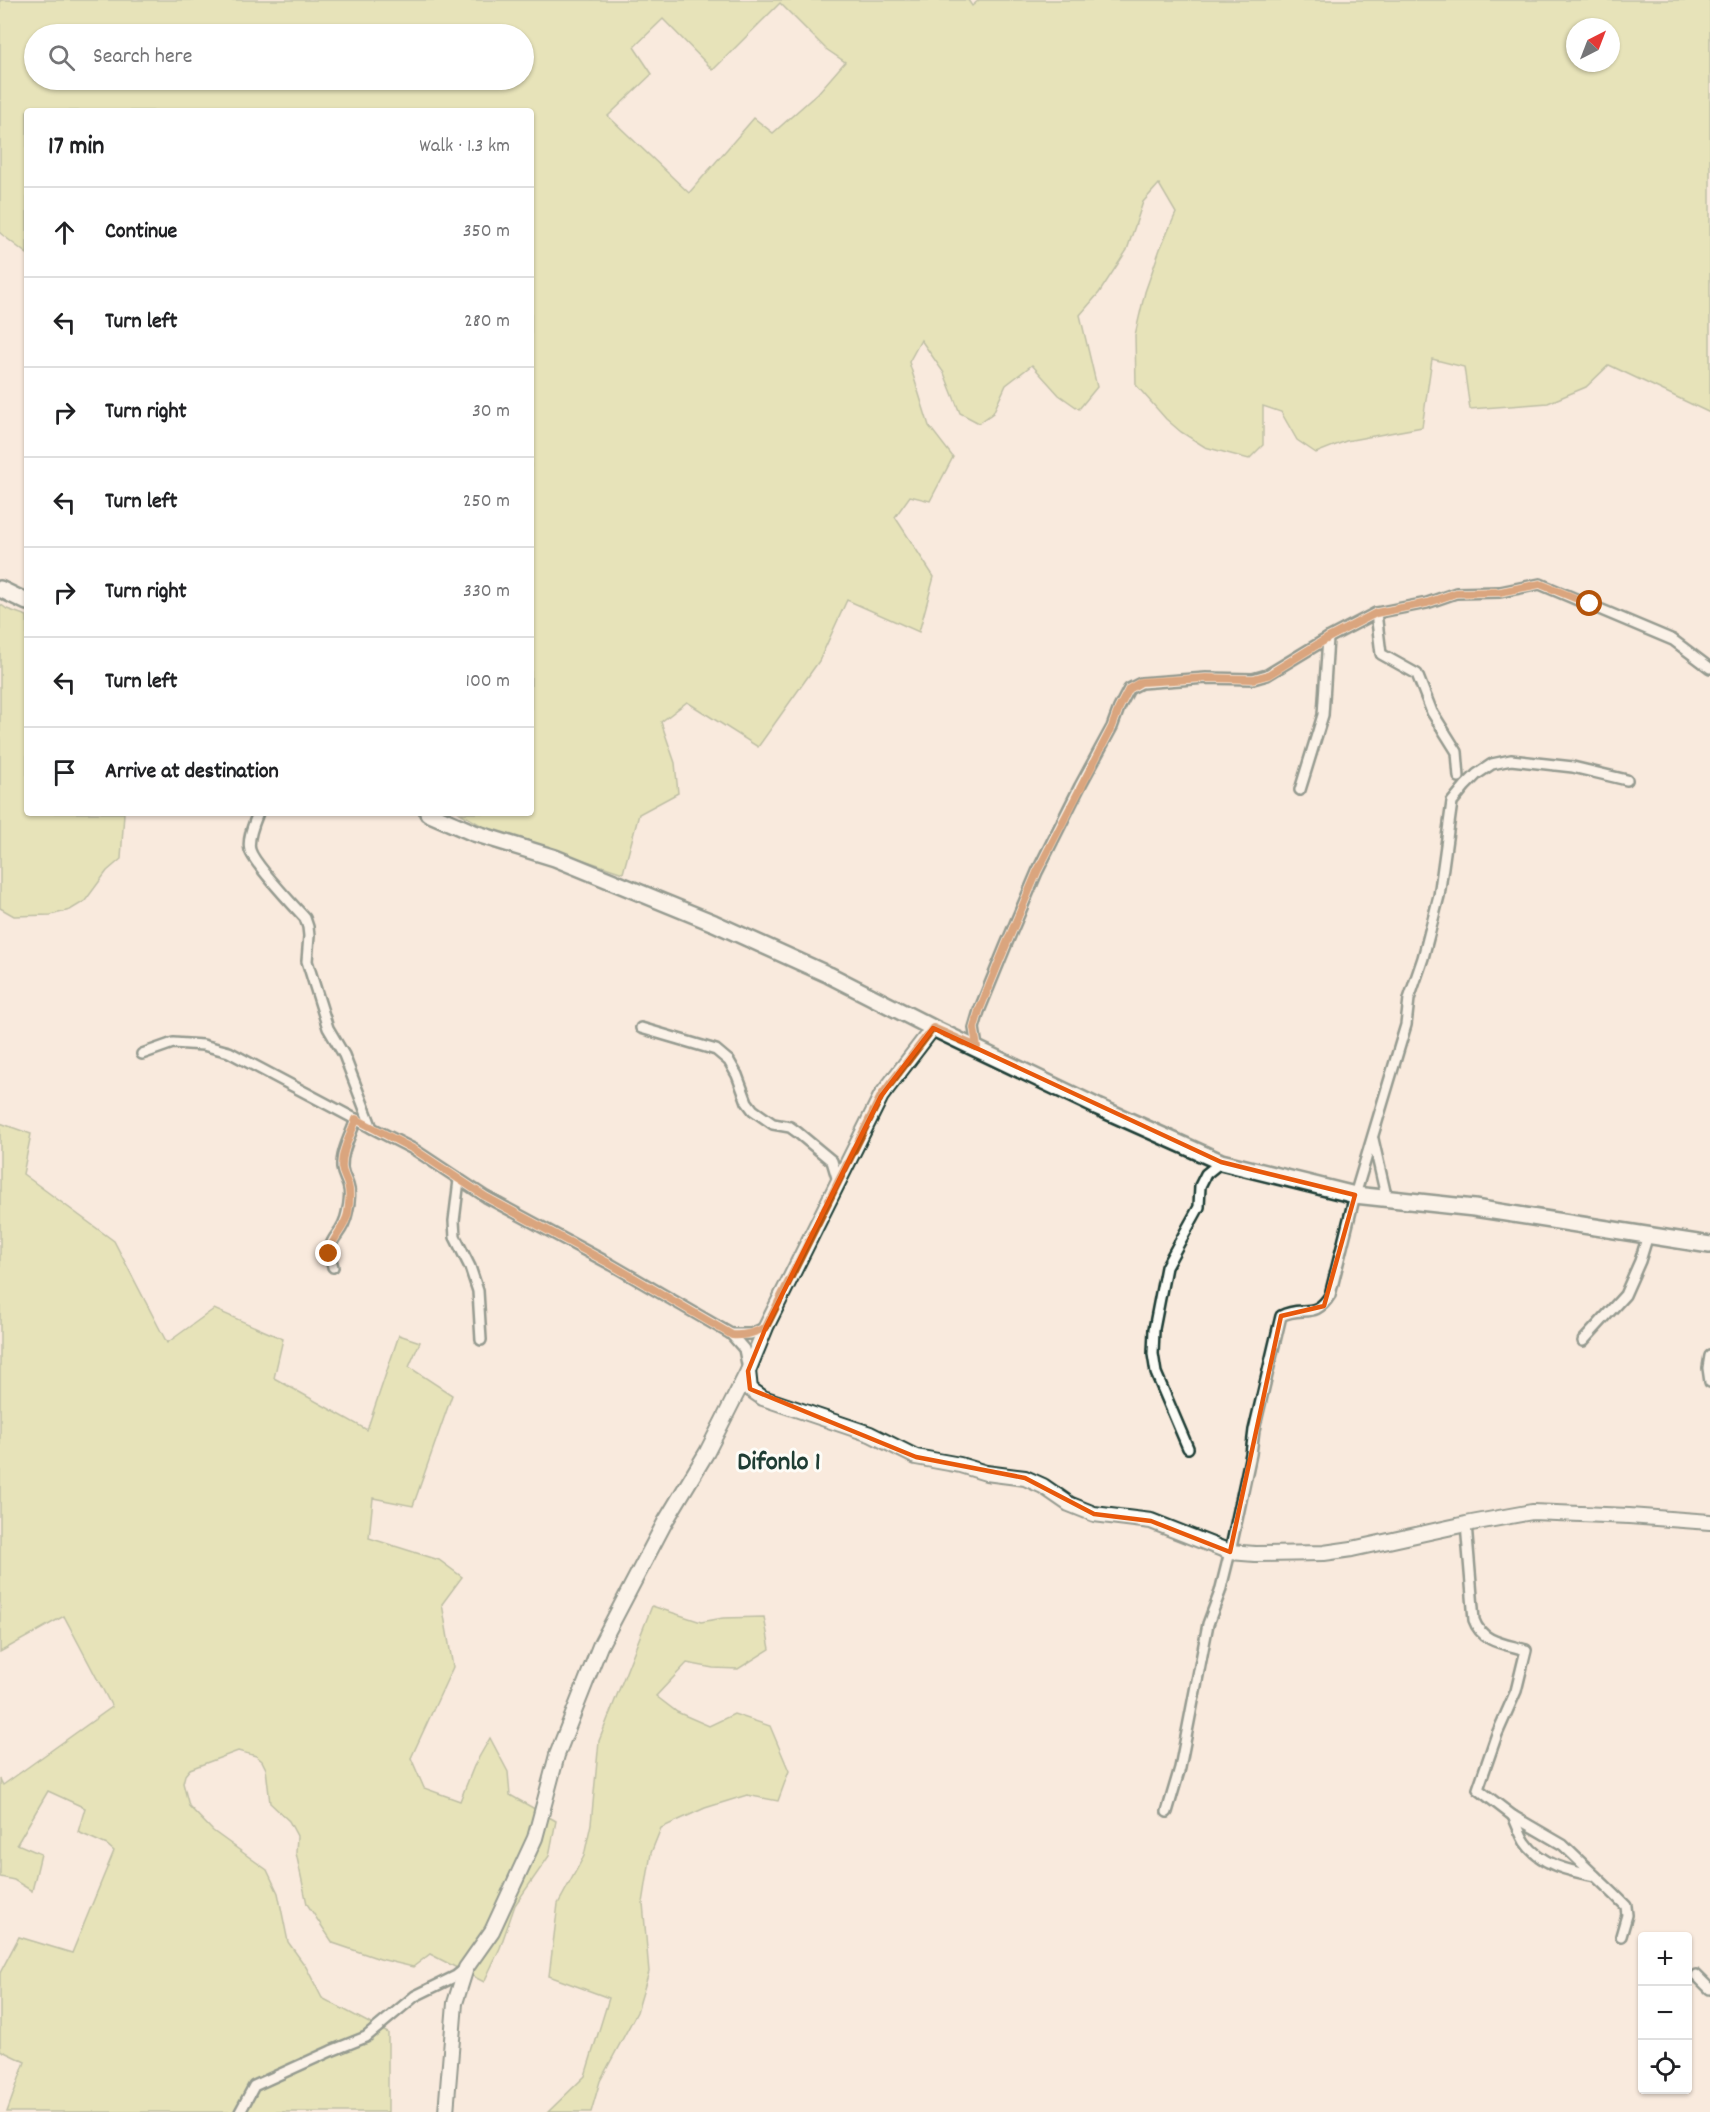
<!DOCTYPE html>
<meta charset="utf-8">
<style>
body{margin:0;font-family:Dekko,sans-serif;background:#f6f6f6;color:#202124}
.controls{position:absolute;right:18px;bottom:18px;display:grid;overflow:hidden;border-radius:6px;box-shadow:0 2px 4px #0004}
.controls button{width:54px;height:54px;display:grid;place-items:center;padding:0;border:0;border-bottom:2px solid #e0e0e0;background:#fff;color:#202124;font:30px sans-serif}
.compass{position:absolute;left:1566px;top:18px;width:54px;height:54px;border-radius:50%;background:#fff;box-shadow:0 2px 4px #0004;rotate:42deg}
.stop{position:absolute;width:18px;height:18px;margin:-14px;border:4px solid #b45309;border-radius:50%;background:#fff}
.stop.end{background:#b45309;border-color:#fff;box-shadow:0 2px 6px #0008}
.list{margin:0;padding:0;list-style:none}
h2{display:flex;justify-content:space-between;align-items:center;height:78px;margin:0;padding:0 24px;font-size:26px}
h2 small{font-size:20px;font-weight:400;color:#757577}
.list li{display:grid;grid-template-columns:39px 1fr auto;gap:18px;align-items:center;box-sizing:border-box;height:90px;padding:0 24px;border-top:2px solid #e0e0e0}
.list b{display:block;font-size:22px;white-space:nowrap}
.list em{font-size:20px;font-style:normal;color:#757577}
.icon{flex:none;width:33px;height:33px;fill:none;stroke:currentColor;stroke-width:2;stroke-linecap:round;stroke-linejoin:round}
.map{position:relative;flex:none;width:1710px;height:2112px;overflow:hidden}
.search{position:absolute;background:#fff;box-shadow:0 2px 4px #0004;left:24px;top:24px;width:510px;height:66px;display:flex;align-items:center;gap:15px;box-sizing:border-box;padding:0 21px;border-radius:33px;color:#757577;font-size:22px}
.panel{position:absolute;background:#fff;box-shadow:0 2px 4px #0004;left:24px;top:108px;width:510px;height:708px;border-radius:6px}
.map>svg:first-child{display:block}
</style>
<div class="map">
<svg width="1710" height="2112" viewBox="0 0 1710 2112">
<rect width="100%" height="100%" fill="#f9eadd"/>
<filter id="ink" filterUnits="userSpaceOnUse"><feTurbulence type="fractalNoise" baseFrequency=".0167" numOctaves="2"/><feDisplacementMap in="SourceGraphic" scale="12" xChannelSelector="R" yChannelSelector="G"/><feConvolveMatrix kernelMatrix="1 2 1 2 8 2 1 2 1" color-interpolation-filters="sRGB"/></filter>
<g filter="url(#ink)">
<g fill="#d0dc8f" stroke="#788c62" stroke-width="1.5" fill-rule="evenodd">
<path d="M 0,0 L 968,0 L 972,6 L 979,0 L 1710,0 L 1710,413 L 1609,365 L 1586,387 L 1548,403 L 1470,409 L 1464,367 L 1432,359 L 1422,427 L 1346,441 L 1316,453 L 1297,440 L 1281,412 L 1263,406 L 1263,445 L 1249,459 L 1205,447 L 1181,432 L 1166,419 L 1136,385 L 1135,335 L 1145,292 L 1160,249 L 1176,213 L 1159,184 L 1143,202 L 1127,250 L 1099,293 L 1080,315 L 1097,387 L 1079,409 L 1059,395 L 1032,365 L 1006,385 L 993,413 L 979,423 L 960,413 L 944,373 L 921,340 L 909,362 L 929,426 L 953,457 L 930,501 L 910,496 L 895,517 L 934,577 L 919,632 L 847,600 L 819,661 L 758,747 L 687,702 L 661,722 L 675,763 L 678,793 L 639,814 L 623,873 L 484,827 L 460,813 L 531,813 L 531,111 L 27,111 L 27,254 L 0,233 ZM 780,3 L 826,49 L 845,62 L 818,93 L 773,133 L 754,118 L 689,193 L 608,116 L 652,74 L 634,47 L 663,19 L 713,70 ZM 1575,27 L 1611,27 L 1611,63 L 1575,63 ZM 524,34 L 524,80 L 34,80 L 34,34 Z"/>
<polygon points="0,604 7,609 27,616 27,813 124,813 121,859 107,871 85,901 70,910 51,915 14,916 0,908"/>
<polygon points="0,1123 31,1134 23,1174 114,1241 167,1343 214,1309 283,1339 274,1378 367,1430 399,1335 420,1342 409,1367 452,1395 413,1506 373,1498 369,1538 439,1560 462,1577 442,1604 453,1667 411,1758 424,1788 460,1801 474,1766 490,1738 508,1772 510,1795 556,1821 549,1856 515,1905 500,1948 484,1982 430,1954 413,1967 380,1959 333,1943 307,1904 296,1853 297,1836 289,1821 270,1803 266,1769 262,1761 256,1756 238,1751 190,1769 185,1775 183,1783 189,1806 213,1831 267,1870 278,1893 288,1942 306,1967 322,1998 388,2033 388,2112 7,2112 25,2062 0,2050 0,1973 19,1937 72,1953 114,1851 107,1845 78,1832 85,1808 48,1791 17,1844 41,1854 32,1891 14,1880 0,1877 0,1779 3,1785 112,1707 64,1616 0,1652"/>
<polygon points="652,1606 701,1622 723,1618 764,1617 770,1649 738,1669 713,1668 687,1663 656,1696 677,1712 709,1726 734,1714 770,1726 789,1771 778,1801 747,1795 705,1808 661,1828 651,1853 643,1903 649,1972 637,2012 600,2081 591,2112 548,2112 585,2076 609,1998 549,1976 558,1904 584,1856 591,1824 599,1741"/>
</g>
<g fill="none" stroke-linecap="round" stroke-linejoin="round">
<g stroke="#1f3d34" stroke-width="14">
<g id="street">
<polyline points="1376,613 1427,603 1456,593 1500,592 1540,584 1673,640 1710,668"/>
<polyline points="1328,638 1376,613 1381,654 1417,674 1432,712 1457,752 1459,777"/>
<path d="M 258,813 C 254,823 247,839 250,850 C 254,864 293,905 305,918 L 308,927 L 309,936 L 307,961 L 328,1028 L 344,1055 L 372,1128 L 415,1150 L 486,1197 L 612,1265 L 731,1334 L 744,1349 L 748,1369"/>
<polyline points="641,1028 716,1050 729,1061 737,1075 747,1102 753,1110 773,1124 790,1127 797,1132 832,1161 838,1181"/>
<polyline points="977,1047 974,1028 979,1011 1006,945 1037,872 1080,786 1112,727 1119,708 1129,689 1141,683 1206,678 1253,679 1267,675 1328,638 1323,715 1300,790"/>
<polyline points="142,1054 173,1043 203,1045 229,1052 372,1128"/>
<polyline points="1373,1139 1387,1200"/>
<polyline points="459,1180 454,1221 455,1237 470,1267 478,1291 481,1340"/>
<path d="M 333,1267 C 323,1235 342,1240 347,1213 C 349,1205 351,1193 348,1185 C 346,1179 343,1175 342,1168 C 341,1151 351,1135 356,1119"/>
<polyline points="731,1334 751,1334 766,1327"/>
<polyline points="1583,1341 1625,1295 1640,1261 1648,1235"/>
<polyline points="1710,1356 1708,1368 1710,1382"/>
<polyline points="1188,1448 1156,1373 1153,1354 1154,1329 1166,1267 1199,1207 1200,1186 1206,1174 1221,1162"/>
<path d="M 1466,1524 L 1474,1620 C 1482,1643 1506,1644 1526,1650 L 1516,1691 L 1497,1734 L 1478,1789 L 1513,1816 L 1563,1845 L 1615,1895 L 1626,1906 L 1627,1915 L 1621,1936"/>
<path d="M 1167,1812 L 1180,1768 L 1208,1624 L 1220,1592 L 1230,1552 L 1251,1454 L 1254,1430 L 1281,1316 C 1302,1305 1315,1320 1330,1295 L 1355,1195 L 1406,1025 L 1409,999 L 1423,958 L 1439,896 L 1452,802 L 1465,786 L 1477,774 L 1492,764 L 1511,760 L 1573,767 L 1627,780"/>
<path d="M 1513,1816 C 1517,1824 1520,1834 1525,1842 C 1540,1865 1570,1871 1595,1876"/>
<polyline points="1696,1975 1710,1989"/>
<polyline points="240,2112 254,2086 331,2051 366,2037 415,1996 456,1976 466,1968"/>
</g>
</g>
<g stroke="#1f3d34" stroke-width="18">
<g id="secondary">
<polyline points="748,1371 750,1389 763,1398 870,1434 916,1457 960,1465 986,1473 1025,1478 1043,1486 1069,1504 1094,1514 1151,1521 1230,1552 1255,1554 1324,1553 1352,1549 1466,1524 1532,1512 1629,1516 1710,1522"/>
<polyline points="446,2112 455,2003 466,1968 492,1931 535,1838 557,1755 600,1646 665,1522 707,1452 748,1371 766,1327 881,1096 933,1028"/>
</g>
</g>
<g stroke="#1f3d34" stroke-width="20">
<g id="primary">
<polyline points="0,589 27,602"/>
<polyline points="428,813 474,833 555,858 714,923 829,975 933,1028 1098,1107 1221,1162 1355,1195 1474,1208 1710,1245"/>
</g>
</g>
<use href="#street" stroke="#fdfcf7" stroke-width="9"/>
<use href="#secondary" stroke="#fdfcf7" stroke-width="14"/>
<use href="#primary" stroke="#fdfcf7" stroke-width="15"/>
</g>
</g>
<g fill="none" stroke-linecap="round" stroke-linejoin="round" filter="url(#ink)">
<path stroke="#b45309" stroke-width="8" d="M 329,1254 C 331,1238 345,1229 348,1213 C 349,1205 351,1193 348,1185 C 346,1178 343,1175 342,1168 C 341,1151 351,1135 356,1119 L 415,1150 L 486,1197 L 612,1265 L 732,1335 C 745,1336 754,1333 766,1327 L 881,1096 L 933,1028 L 977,1047 L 974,1028 L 979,1011 L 1006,945 L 1037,872 L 1112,727 L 1119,708 L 1129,689 L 1141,682 L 1206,678 L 1253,679 L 1268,675 L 1328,638 L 1376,613 L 1427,603 L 1456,593 L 1500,592 L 1540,584 L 1590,604"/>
</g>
<path d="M0 0H1710V2112H0ZM 933,1028 L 1221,1162 L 1355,1195 L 1324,1306 L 1281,1316 L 1230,1552 L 1151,1521 L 1094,1514 L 1025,1478 L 916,1457 L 750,1389 L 748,1371 L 766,1327 L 849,1160 L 881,1096 Z" fill="#f9eadd" fill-opacity=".55" fill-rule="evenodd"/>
<path fill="none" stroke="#e8590c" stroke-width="4.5" stroke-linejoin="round" d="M 933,1028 L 1221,1162 L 1355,1195 L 1324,1306 L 1281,1316 L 1230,1552 L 1151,1521 L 1094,1514 L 1025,1478 L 916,1457 L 750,1389 L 748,1371 L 766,1327 L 849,1160 L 881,1096 Z"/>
<g text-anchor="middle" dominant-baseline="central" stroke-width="6" stroke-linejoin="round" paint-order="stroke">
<g font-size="27" font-weight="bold" fill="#1f3d34" stroke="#fdfcf7">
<text x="779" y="1463">Difonlo 1</text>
</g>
</g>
</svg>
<div class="controls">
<button>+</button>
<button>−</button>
<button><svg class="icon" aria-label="locate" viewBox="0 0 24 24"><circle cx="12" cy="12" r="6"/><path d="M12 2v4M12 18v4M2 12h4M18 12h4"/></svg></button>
</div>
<svg class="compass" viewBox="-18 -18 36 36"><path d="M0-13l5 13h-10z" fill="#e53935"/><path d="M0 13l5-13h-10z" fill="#757577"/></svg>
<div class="stop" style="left:1590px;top:604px"></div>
<div class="stop end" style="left:329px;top:1254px"></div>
<div class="search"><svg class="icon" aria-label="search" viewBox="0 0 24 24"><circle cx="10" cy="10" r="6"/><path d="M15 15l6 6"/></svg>Search here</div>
<section class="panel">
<h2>17 min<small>Walk · 1.3 km</small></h2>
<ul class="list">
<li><svg class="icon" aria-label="ahead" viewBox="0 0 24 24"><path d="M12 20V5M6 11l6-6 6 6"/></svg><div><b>Continue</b></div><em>350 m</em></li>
<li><svg class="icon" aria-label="left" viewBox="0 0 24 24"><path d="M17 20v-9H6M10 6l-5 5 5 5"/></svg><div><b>Turn left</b></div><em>280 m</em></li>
<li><svg class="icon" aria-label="right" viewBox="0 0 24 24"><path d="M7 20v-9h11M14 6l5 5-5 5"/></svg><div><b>Turn right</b></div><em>30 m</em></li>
<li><svg class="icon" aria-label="left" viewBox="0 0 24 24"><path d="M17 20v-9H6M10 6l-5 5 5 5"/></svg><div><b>Turn left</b></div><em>250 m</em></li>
<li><svg class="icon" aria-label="right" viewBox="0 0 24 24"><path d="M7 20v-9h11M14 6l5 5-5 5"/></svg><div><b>Turn right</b></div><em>330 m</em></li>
<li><svg class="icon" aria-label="left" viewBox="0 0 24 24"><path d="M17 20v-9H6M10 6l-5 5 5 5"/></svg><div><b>Turn left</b></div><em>100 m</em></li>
<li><svg class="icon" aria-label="arrive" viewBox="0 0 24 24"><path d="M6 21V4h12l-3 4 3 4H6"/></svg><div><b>Arrive at destination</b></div></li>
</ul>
</section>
</div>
